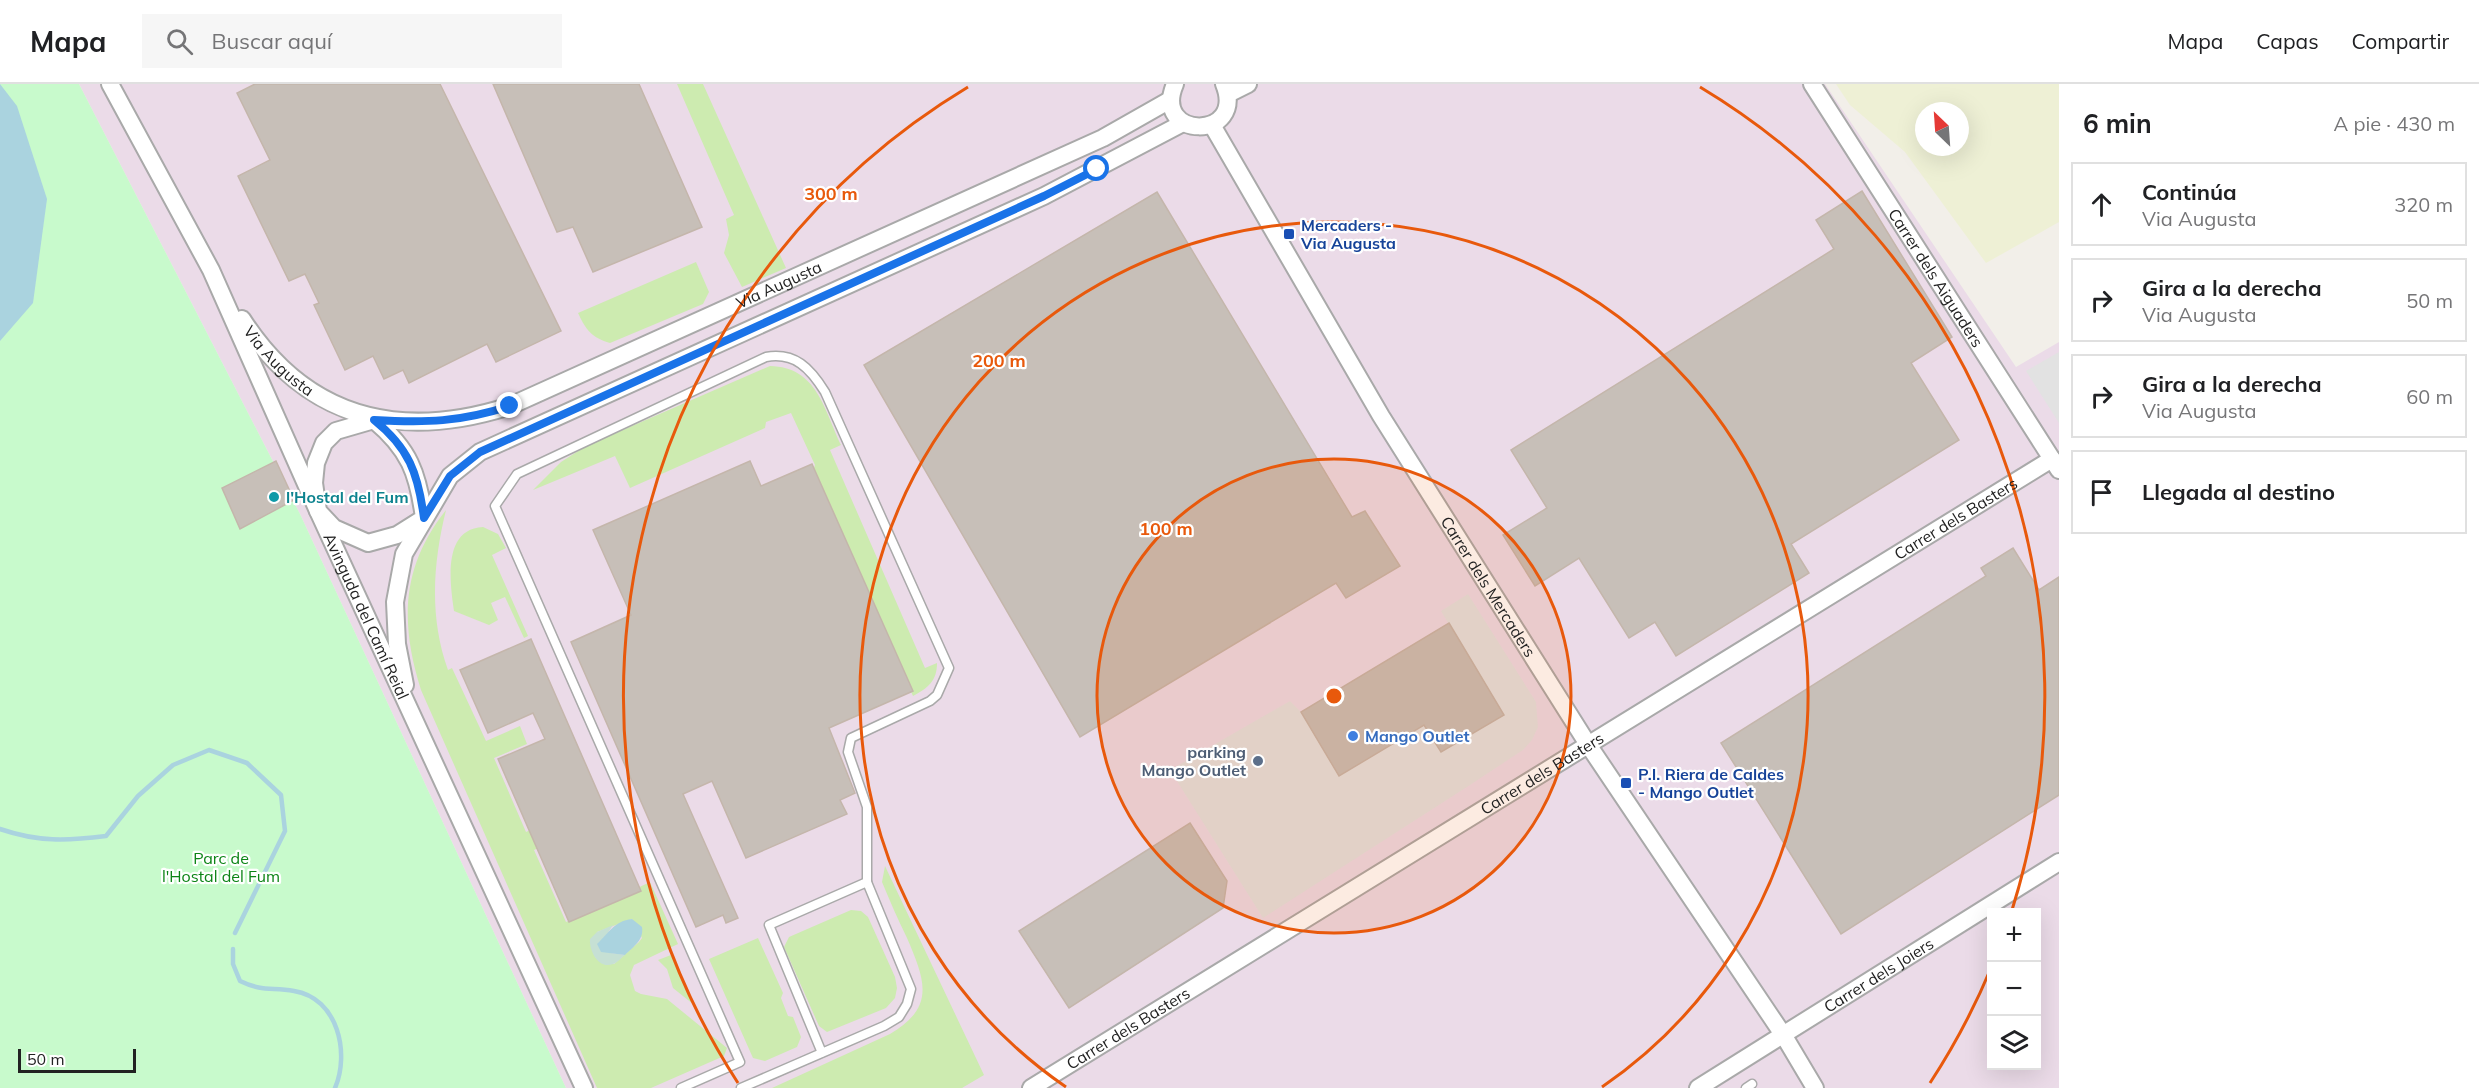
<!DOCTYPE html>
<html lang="es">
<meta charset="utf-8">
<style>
body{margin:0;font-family:Mulish,sans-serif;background:#f6f6f6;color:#202124}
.controls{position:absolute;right:18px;bottom:18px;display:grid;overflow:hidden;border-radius:0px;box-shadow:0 6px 24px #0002}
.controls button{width:54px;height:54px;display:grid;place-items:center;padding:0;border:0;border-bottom:2px solid #e0e0e0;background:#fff;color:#202124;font:30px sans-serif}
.compass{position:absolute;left:1915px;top:18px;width:54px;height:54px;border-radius:50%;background:#fff;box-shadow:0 6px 24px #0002;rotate:335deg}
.scale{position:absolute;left:18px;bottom:15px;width:118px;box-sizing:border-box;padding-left:6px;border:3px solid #222;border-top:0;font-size:16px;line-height:21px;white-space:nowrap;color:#222;-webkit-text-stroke:4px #fff;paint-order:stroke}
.stop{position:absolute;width:18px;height:18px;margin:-14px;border:4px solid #1a73e8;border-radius:50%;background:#fff}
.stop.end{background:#1a73e8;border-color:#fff;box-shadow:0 2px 6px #0008}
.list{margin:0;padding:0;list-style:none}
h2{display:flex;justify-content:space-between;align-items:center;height:78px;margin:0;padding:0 24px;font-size:26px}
h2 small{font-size:20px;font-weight:400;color:#757577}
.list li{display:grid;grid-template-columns:39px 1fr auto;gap:18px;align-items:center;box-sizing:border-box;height:84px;margin:0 12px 12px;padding:0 12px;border:2px solid #e0e0e0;border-radius:0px}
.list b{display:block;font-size:22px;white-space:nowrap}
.list p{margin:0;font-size:20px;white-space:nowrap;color:#757577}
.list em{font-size:20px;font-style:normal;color:#757577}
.icon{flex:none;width:33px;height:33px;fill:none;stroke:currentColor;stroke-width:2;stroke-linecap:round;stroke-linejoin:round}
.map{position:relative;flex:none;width:2059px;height:1004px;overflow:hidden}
header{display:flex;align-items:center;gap:36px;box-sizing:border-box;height:84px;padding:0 30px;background:#fff;border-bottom:2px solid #e0e0e0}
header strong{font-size:28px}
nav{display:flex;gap:33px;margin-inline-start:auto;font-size:21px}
.search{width:420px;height:54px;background:#f6f6f6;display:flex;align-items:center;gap:15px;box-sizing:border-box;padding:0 21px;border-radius:0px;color:#757577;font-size:22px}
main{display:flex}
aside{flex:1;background:#fff}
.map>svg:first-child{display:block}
</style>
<header>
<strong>Mapa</strong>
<div class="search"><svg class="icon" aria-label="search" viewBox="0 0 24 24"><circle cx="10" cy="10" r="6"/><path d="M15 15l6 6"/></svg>Buscar aquí</div>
<nav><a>Mapa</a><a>Capas</a><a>Compartir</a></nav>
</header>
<main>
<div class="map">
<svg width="2059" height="1004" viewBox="0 0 2059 1004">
<rect width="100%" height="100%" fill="#f2efe9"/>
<path fill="#ebdbe8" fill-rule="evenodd" d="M 79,0 L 1825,0 L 2016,283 L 2059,258 L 2059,1004 L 566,1004 L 300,430 ZM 1992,828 L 2036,828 L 2036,982 L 1992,982 Z"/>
<path fill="#eef0d5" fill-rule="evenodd" d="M 1836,0 L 2059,0 L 2059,138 L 1986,179 L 1905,68 L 1850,21 ZM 1924,27 L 1960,27 L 1960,63 L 1924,63 Z"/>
<g fill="#cdebb0" fill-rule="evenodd">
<polygon points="677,0 703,0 786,184 742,203 724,169 729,151 726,135 734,131"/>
<path d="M 696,178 L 709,208 L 703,220 L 610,259 C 592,254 586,246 578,229 Z"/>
<path d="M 770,282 C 817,283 824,325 841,361 L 830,366 L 925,584 L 937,579 C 937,597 928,604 913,612 L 812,389 L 815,381 L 791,329 L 766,338 L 765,344 L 630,404 L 615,372 L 533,406 L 561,378 L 586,362 Z"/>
<path d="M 446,426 C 433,479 429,533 448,586 L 452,584 L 486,657 L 520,642 L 527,660 L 494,674 L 526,748 L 559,733 L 568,751 L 534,766 L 566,838 L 650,798 L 678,860 L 634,881 L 630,891 L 635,907 L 641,910 L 667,915 L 727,964 L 724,972 L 651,1004 L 597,1004 L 421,606 C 400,539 401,483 446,426 ZM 632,835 L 642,854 L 639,858 L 614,880 L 604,879 L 595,873 L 597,848 Z"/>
<path d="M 483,443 L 498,450 L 506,464 L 492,471 L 528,552 L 524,554 L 505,513 L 491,519 L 498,536 L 489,541 L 454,527 C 450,499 442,445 483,443 Z"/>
<path d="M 885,782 L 984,991 L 962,1004 L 772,1004 L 890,950 C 936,923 925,896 907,854 C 898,836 890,817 882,798 Z"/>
<polygon points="851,826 861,827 868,833 895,893 897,904 895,914 886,924 827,948 819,942 784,863 789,853"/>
<polygon points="758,854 783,909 781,914 788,932 793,933 801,953 797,963 765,977 753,974 709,875"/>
<polygon points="671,871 693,920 673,904 667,885 658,876"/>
</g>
<path fill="#c6e0d4" d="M 613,841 L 605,853 L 611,869 L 625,871 C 622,873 617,879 613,880 C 598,886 589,866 590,855 L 597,848 Z"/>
<polygon fill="#c8facc" points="0,0 79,0 300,430 566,1004 0,1004"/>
<g fill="#e2e2e2">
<polygon points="2059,268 2059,339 2026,287"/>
<polygon points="1468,510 1536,618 1538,643 1532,656 1523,666 1470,701 1263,834 1170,686 1290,617 1301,628 1339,692 1424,641 1441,668 1503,631 1441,527"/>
</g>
<g fill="#aad3df">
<polygon points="0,0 17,22 47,115 33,219 0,257"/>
<path d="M 632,835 L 642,843 C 644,856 634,862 625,871 L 601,868 L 597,860 C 609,849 614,837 632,835 Z"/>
</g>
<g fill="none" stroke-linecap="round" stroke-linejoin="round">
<g stroke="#aad3df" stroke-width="4.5">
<path d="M 0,745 C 38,758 66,757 106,752 L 138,712 L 173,681 L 209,666 L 247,679 L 281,711 L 285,747 L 235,849"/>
<path d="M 233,865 L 233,880 L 240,897 C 263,908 271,903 294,907 C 338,914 350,969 335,1004"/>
</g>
</g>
<g fill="#c7bfb8" stroke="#c4b6ab" stroke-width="1.5">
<polygon points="255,0 440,0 561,247 496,278 487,260 409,299 403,286 384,295 373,272 345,286 314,221 319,219 305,190 289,197 238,92 270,76 237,9"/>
<polygon points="493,0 639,0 702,143 593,188 573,143 557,148"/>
<polygon points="1862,107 1952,253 1911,279 1959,356 1791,460 1809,489 1676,572 1655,538 1629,554 1579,474 1535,502 1503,451 1547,424 1511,366 1834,165 1816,136"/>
<polygon points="1157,108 1352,433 1365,427 1400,482 1346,514 1336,499 1080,653 864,281"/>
<polygon points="276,377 294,416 240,445 222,404"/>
<polygon points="750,377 761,402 812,380 913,607 829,644 855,709 840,716 847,730 746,774 712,697 683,710 738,834 726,839 723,831 696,843 571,558 631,531 593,446"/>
<polygon points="2013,464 2039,506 2059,493 2059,711 1841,850 1721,659 1986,492 1981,484"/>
<polygon points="1449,539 1504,631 1441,668 1424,641 1339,692 1301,628"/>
<polygon points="531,555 641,807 569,838 498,675 545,655 533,629 488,649 460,586"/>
<polygon points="1190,739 1227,797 1223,824 1069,924 1019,847"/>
</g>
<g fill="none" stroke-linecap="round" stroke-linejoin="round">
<g stroke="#a9a9a9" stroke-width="11">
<g id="lane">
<path d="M 681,1004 L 740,978 L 495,422 L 517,390 L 766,273 C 795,268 810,284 825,308 L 949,584 L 937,611 L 930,617 L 851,654 L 848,668 L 867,723 L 867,798"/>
<polyline points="741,1004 884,942 899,933 907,920 911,905 867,798 769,841 822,969"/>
<polyline points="1746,1004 1752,1000"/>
</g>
</g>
<g stroke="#a9a9a9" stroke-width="20">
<g id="street">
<path id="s1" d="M 110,0 L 211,186 L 318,427 L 584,1004"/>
<path d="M 1175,0 C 1151,56 1247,57 1224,0"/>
<path id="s2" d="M 1812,0 L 2059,386"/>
<polyline points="1228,10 1248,0"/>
<path id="s3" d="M 1212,41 L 1381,332 L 1589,662 L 1784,952 L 1815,1004"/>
<path id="s4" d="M 242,235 C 307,336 400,357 510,322 L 1103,54 L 1170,16"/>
<path d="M 374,336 C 409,365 418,389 424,434 L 397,451 L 368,459 L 334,444 L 318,427 L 314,399 L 316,379 L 324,359 L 336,347 Z"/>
<polyline points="405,601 397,560 395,518 404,470 450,392 480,368 1044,112 1183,39"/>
<path id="s5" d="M 1031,1004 L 2052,375"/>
<path id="s6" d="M 1698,1004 L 2059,778"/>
</g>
</g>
<use href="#lane" stroke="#fff" stroke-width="8"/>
<use href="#street" stroke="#fff" stroke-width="16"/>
</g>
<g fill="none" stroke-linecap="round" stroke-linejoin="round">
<path stroke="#1a73e8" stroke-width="8" d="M 510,322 C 460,338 426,339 374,336 C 409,364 418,389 424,434 L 450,392 L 480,368 L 1044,112 L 1097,85"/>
</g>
<circle cx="1334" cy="612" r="237" fill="#e8590c" fill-opacity=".12"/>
<g fill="none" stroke="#e8590c" stroke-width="3">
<circle cx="1334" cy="612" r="237"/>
<path d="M1066 1003A474 474 0 1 1 1602 1003"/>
<path d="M1991 884A711 711 0 0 1 1930 999M738 999A711 711 0 0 1 968 3M1700 3A711 711 0 0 1 2012 826"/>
</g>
<g fill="#1a4fb4" stroke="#fff" stroke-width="2">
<rect x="1283" y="144" width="12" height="12" rx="3"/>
<rect x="1620" y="693" width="12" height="12" rx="3"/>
</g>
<circle fill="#0f9aa8" stroke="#fff" stroke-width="2" cx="274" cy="413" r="6"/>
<circle fill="#3f7fe0" stroke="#fff" stroke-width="2" cx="1353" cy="652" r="6"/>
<circle fill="#5c6f8a" stroke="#fff" stroke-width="2" cx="1258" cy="677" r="6"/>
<g text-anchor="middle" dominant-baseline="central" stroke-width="4.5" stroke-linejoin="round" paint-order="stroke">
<g font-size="16" font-weight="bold" fill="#164399" stroke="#fff" text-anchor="start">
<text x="1301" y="141">Mercaders -<tspan x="1301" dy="18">Via Augusta</tspan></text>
<text x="1638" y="690">P.I. Riera de Caldes<tspan x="1638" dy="18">- Mango Outlet</tspan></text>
</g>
<g font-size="16" fill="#222" stroke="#fff">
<text stroke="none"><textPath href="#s2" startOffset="230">Carrer dels Aiguaders</textPath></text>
<text stroke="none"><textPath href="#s4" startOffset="602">Via Augusta</textPath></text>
<text stroke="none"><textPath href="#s4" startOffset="56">Via Augusta</textPath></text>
<text stroke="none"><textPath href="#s5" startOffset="1086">Carrer dels Basters</textPath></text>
<text stroke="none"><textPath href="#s3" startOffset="538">Carrer dels Mercaders</textPath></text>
<text stroke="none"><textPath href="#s1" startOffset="591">Avinguda del Camí Reial</textPath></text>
<text stroke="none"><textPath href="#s5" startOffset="600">Carrer dels Basters</textPath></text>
<text stroke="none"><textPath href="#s6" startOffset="213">Carrer dels Joiers</textPath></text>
<text stroke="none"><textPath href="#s5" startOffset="114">Carrer dels Basters</textPath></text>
</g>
<g font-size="16" font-weight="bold" fill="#0d838f" stroke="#fff" text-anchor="start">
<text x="286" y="413">l'Hostal del Fum</text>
</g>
<g font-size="16" font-weight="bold" fill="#366cbe" stroke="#fff" text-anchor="start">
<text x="1365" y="652">Mango Outlet</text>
</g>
<g font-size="16" font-weight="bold" fill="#4e5e75" stroke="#fff" text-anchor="end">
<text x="1246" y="668">parking<tspan x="1246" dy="18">Mango Outlet</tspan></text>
</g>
<g font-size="16" fill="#0c8416" stroke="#fff">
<text x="221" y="774">Parc de<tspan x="221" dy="18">l'Hostal del Fum</tspan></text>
</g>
</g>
<circle cx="1334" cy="612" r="9" fill="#e8590c" stroke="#fff" stroke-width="3"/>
<g font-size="18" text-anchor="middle" font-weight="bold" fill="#e8590c" stroke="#fff" stroke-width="4.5" stroke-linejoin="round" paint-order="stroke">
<text x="831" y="116">300 m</text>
<text x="999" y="283">200 m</text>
<text x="1166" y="451">100 m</text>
</g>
</svg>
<div class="controls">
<button>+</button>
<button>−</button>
<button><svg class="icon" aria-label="layers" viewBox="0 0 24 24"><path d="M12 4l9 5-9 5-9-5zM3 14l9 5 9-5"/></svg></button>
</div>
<svg class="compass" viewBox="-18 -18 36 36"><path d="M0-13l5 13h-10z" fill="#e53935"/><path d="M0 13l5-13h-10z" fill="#757577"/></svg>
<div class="scale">50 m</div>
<div class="stop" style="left:1097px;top:85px"></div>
<div class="stop end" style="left:510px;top:322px"></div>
</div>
<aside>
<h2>6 min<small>A pie · 430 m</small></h2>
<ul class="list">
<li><svg class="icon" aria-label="ahead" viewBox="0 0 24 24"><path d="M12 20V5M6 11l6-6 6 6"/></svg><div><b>Continúa</b><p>Via Augusta</p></div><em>320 m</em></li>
<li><svg class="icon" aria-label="right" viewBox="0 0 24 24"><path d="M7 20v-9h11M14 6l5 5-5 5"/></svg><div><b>Gira a la derecha</b><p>Via Augusta</p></div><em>50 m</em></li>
<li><svg class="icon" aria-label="right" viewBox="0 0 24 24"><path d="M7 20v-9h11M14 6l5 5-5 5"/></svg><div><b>Gira a la derecha</b><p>Via Augusta</p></div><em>60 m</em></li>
<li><svg class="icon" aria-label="arrive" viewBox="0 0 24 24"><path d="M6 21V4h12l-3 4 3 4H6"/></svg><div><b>Llegada al destino</b></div></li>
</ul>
</aside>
</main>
